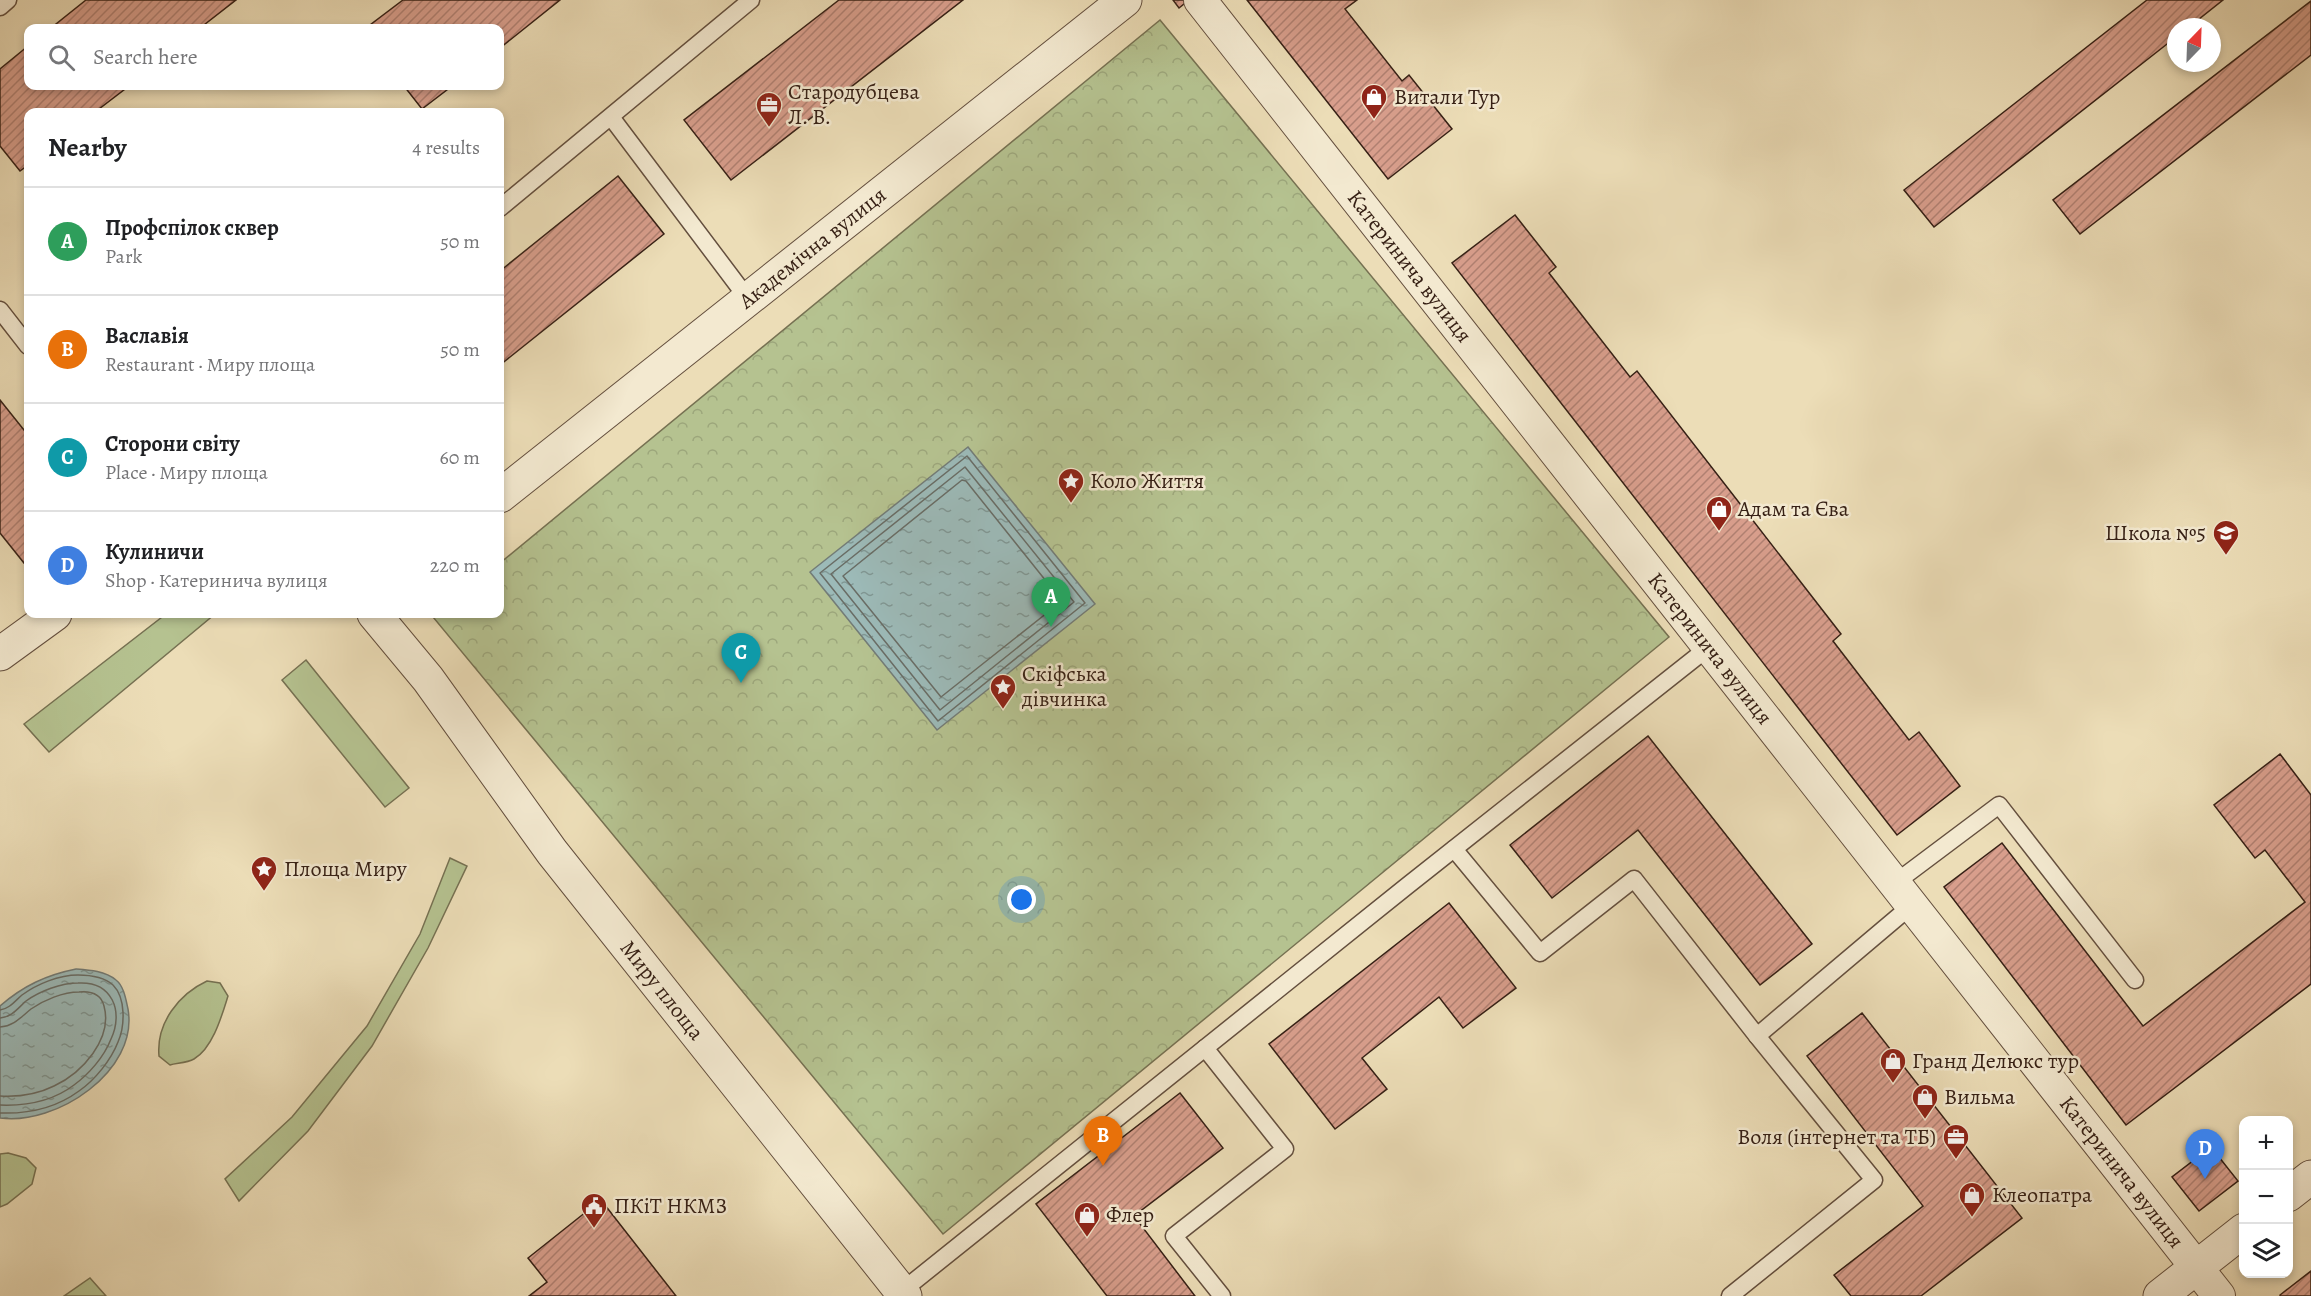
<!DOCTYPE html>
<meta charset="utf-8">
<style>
body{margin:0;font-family:Alegreya,serif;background:#f6f6f6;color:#202124}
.controls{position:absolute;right:18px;bottom:18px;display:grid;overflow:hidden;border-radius:12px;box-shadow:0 3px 9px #0003}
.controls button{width:54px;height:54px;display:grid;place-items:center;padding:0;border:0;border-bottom:2px solid #e0e0e0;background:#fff;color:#202124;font:30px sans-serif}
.compass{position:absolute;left:2167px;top:18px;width:54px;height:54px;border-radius:50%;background:#fff;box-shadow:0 3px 9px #0003;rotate:23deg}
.you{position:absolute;left:1022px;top:900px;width:21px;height:21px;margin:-15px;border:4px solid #fff;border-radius:50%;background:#1a73e8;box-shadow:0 0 0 9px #1a73e833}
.badge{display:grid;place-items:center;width:39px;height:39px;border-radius:50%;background:#8f2418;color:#fff;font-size:20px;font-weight:700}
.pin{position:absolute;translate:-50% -50px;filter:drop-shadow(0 2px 3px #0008)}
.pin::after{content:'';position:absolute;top:32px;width:21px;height:18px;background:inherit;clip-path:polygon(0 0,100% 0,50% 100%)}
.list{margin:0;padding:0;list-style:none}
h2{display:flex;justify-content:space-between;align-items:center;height:78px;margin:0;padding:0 24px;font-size:26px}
h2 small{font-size:20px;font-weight:400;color:#757577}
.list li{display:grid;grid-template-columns:39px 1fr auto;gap:18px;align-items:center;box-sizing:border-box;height:108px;padding:0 24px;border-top:2px solid #e0e0e0}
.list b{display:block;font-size:22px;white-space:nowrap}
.list p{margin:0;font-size:20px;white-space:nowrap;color:#757577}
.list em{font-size:20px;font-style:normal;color:#757577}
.icon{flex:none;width:33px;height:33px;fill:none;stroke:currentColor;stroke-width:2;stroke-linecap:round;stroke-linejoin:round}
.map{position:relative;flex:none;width:2311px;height:1296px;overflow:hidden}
.search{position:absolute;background:#fff;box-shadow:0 3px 9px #0003;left:24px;top:24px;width:480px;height:66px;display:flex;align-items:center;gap:15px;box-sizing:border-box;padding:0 21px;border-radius:12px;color:#757577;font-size:22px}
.panel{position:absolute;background:#fff;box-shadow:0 3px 9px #0003;left:24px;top:108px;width:480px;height:510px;border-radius:12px}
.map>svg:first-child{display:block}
</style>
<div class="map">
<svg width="2311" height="1296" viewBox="0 0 2311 1296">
<defs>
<pattern id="forest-crowns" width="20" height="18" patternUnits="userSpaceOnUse" patternTransform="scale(1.5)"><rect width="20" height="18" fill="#b5c290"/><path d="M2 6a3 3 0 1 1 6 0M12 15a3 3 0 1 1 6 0" fill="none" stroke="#9ca67b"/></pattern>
<pattern id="water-ripples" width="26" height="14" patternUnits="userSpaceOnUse" patternTransform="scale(1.5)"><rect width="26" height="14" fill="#9cbab8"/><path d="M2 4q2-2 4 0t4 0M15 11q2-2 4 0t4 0" fill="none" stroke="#809794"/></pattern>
<pattern id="building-hatch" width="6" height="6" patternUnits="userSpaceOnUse" patternTransform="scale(1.5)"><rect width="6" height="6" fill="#d89e8c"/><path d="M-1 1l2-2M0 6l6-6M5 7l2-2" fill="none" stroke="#b08071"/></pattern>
</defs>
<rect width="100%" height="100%" fill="#ecddb7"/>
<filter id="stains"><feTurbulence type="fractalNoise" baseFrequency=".00333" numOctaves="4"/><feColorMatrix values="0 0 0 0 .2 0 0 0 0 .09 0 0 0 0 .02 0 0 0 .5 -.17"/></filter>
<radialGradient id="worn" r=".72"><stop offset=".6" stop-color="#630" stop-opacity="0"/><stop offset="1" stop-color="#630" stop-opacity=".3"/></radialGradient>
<g fill="#b5c290" stroke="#767152" stroke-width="1.5">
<polygon points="166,614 215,614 49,752 24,724"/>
<polygon points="306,660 409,788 385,807 282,680"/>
<polygon points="450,858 467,866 428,948 372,1046 308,1131 239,1201 225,1179 292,1117 367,1026 420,934"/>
<path d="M 207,981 L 220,983 L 228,996 C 222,1015 213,1048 194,1059 C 187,1063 177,1063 170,1065 L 159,1056 C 156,1023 179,994 207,981 Z"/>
<polygon points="8,1153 26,1158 36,1168 32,1184 7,1204 0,1207 0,1154"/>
<polygon points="90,1278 106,1296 64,1296"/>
</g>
<polygon fill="url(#forest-crowns)" stroke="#767152" stroke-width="1.5" points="1160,20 1669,637 943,1234 433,617 438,614 500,614 500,563"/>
<g fill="url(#water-ripples)" stroke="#737c77" stroke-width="1.5">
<polygon points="968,447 1095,604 937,730 810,572"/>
<path d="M 76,969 C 90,970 105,971 116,980 C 124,986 126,1000 128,1009 C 139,1071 56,1126 0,1118 L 0,1006 C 23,986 46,975 76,969 Z"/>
</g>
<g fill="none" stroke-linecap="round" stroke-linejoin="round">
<g stroke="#696d66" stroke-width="1.5">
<polygon points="967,456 1085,603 938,721 820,573"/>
<polygon points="965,467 1074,602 940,710 831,574"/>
<polygon points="962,480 966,481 1062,601 941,697 843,576"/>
<path d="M 0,1010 C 9,1009 15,1001 22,995 C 37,984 59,975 78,975 C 89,975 104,977 113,985 C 126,998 125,1026 118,1042 C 111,1060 95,1080 79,1091 C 56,1108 27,1114 0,1113"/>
<path d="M 0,1018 C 12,1017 18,1008 26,1001 C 40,991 61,983 78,983 C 112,981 124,1011 111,1039 C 104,1057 89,1074 74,1085 C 53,1101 26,1106 0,1105"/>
<path d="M 0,1027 C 14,1026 21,1017 31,1009 C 44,1000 63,992 79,992 C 90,991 101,994 104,1006 C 113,1039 82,1073 54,1086 C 38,1094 18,1097 0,1096"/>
</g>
</g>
<g fill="url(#building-hatch)" stroke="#362015" stroke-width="1.5">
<polygon points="86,0 236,0 200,28 51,28"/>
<polygon points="403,0 560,0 500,48 500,28 366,28"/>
<polygon points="839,0 963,0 731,180 684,120"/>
<polygon points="1173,0 1189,0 1179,8"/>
<polygon points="1247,0 1357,0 1345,9 1402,81 1409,75 1452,129 1388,179"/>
<polygon points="2147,0 2223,0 2189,27 2176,27 2176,37 1934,227 1904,190"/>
<polygon points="2311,1 2311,55 2080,234 2053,200"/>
<polygon points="28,46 28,86 129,86 95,112 28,112 28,165 20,171 0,146 0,69"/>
<polygon points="404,86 452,86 422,109"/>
<polygon points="618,176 664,234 500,365 500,271"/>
<polygon points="1515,215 1556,267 1549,273 1630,377 1637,371 1841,634 1833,641 1909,740 1919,732 1960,786 1897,835 1452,263"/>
<polygon points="0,400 28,435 28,568 0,533"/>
<polygon points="1648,736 1812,944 1760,985 1638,830 1552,898 1510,845"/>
<polygon points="2280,754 2311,795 2311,984 2126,1125 1944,887 2002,843 2143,1026 2305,902 2265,850 2255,858 2214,805"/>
<polygon points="1449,903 1516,988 1463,1028 1439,997 1362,1058 1387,1089 1335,1129 1269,1044"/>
<polygon points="1862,1013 2022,1218 1921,1296 1851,1296 1834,1275 1923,1206 1807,1056"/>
<polygon points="1180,1093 1223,1148 1134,1216 1195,1296 1107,1296 1036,1204"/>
<polygon points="2211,1147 2238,1181 2199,1211 2172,1177"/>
<polygon points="601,1200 676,1296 529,1296 547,1282 528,1258"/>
<polygon points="2311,1271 2311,1296 2280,1296 2280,1295"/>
</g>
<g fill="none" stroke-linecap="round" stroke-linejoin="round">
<g stroke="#644f3e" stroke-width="19">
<g id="service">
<polyline points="0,7 8,0"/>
<polyline points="611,117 748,299"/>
<polyline points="500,208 751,0"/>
<polyline points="0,310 28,346"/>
<polyline points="1454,849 1540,953 1634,879 1757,1036 1912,905"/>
<polyline points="1895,883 1999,805 2135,980"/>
<polyline points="1205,1048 1285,1149 1174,1236 1222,1296"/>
<polyline points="902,1291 1407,886 1709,647"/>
<polyline points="1730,1296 1874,1180 1757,1036"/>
</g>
</g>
<g stroke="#644f3e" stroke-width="34">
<g id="minor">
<path id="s1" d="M 1200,0 L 2219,1296"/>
</g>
</g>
<g stroke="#644f3e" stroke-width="35">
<g id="tertiary">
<path id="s2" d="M 500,496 L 1125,0"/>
<path id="s3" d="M 374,614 L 428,679 L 552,852 L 905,1296"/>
<polyline points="0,654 55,614"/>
<polyline points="2288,1195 2311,1177"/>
<polyline points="2160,1296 2244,1230"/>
</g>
</g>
<use href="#service" stroke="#f3e9d0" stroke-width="16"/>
<use href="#minor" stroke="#f3e9d0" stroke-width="32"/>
<use href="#tertiary" stroke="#f3e9d0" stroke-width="33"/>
</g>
<defs>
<g id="shop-pin" transform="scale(1.35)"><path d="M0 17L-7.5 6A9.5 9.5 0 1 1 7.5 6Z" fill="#8f2418" stroke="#f3e9d0"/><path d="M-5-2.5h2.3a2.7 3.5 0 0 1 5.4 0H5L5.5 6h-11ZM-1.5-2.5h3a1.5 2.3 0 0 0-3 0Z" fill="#fff"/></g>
<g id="office-pin" transform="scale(1.35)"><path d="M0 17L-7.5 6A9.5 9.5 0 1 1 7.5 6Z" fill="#8f2418" stroke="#f3e9d0"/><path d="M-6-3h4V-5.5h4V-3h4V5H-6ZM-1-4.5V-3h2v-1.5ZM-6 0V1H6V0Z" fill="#fff"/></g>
<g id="sight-pin" transform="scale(1.35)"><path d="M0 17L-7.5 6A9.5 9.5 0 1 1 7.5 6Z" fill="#8f2418" stroke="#f3e9d0"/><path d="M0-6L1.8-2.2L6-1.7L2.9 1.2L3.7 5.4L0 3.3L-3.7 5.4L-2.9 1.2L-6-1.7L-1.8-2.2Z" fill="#fff"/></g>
<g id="school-pin" transform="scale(1.35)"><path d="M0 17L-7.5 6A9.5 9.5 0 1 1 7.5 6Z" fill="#8f2418" stroke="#f3e9d0"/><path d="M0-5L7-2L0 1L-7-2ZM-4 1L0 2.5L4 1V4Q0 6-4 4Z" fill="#fff"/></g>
<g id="civic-pin" transform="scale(1.35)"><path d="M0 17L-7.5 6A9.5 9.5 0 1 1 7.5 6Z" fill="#8f2418" stroke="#f3e9d0"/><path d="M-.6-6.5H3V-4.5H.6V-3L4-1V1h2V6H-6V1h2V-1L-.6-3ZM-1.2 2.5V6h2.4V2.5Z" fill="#fff"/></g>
</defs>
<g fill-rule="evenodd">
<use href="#shop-pin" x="1374" y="97"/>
<use href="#office-pin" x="769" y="105"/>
<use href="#sight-pin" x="1071" y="481"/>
<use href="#shop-pin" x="1719" y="509"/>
<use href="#school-pin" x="2226" y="533"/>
<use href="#sight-pin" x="1003" y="687"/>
<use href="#sight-pin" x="264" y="869"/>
<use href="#shop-pin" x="1893" y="1061"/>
<use href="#shop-pin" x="1925" y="1097"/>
<use href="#office-pin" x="1956" y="1137"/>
<use href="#shop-pin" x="1972" y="1195"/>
<use href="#civic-pin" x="594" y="1206"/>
<use href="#shop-pin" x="1087" y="1215"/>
</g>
<g text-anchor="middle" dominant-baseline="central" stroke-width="5" stroke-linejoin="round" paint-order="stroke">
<g font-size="22" fill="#362015" stroke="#f3e9d0" text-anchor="start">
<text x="788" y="92">Стародубцева<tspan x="788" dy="25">Л. В.</tspan></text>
<text x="1394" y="97">Витали Тур</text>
<text x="1090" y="481">Коло Життя</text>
<text x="1738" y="509">Адам та Єва</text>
<text x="2206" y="533" text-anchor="end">Школа №5</text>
<text x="1022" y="674">Скіфська<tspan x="1022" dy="25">дівчинка</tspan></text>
<text x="284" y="869">Площа Миру</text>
<text x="1912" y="1061">Гранд Делюкс тур</text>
<text x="1944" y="1097">Вильма</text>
<text x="1936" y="1137" text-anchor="end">Воля (інтернет та ТБ)</text>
<text x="1992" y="1195">Клеопатра</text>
<text x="614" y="1206">ПКіТ НКМЗ</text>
<text x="1106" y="1215">Флер</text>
</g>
<g font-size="22" fill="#362015" stroke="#f3e9d0">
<text stroke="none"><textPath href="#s2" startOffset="399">Академічна вулиця</textPath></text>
<text stroke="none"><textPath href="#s1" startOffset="339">Катеринича вулиця</textPath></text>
<text stroke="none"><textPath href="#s1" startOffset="825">Катеринича вулиця</textPath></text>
<text stroke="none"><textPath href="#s3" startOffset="474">Миру площа</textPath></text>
<text stroke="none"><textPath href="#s1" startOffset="1491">Катеринича вулиця</textPath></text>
</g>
</g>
<rect width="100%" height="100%" filter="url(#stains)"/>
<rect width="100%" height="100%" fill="url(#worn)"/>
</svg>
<div class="controls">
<button>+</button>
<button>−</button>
<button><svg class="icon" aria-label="layers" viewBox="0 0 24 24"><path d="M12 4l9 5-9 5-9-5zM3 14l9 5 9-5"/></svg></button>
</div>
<svg class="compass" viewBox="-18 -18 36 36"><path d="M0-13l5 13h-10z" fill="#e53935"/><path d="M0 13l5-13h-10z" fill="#757577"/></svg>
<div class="you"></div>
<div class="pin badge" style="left:1051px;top:627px;background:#2e9e5b">A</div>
<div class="pin badge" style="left:1103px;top:1166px;background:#e8710a">B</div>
<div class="pin badge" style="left:741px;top:683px;background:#0f9aa8">C</div>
<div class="pin badge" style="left:2205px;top:1179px;background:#3f7fe0">D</div>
<div class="search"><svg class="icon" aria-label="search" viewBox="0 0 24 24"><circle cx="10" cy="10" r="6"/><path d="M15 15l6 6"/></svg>Search here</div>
<section class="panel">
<h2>Nearby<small>4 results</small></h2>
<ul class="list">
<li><span class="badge" style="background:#2e9e5b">A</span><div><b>Профспілок сквер</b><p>Park</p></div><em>50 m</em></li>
<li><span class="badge" style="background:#e8710a">B</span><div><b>Ваславія</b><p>Restaurant · Миру площа</p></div><em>50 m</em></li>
<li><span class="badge" style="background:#0f9aa8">C</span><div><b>Сторони світу</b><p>Place · Миру площа</p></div><em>60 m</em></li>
<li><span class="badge" style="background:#3f7fe0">D</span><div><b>Кулиничи</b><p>Shop · Катеринича вулиця</p></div><em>220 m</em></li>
</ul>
</section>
</div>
